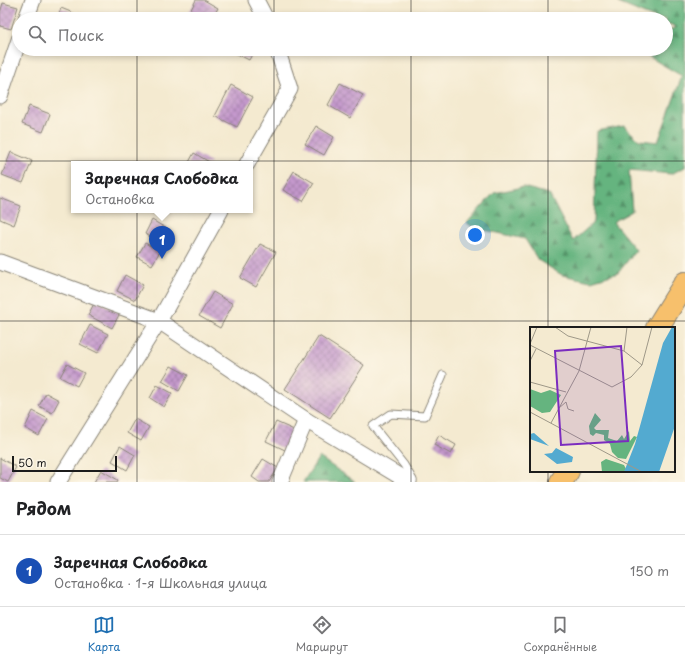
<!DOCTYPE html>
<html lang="ru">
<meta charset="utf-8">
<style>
body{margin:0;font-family:"Playpen Sans",sans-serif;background:#f6f6f6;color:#202124}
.scale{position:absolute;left:12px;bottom:10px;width:105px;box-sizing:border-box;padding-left:4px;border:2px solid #1c1c1c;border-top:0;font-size:11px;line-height:14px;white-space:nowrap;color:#1c1c1c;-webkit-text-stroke:3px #fcf5e5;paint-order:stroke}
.you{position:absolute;left:475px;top:235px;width:14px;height:14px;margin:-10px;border:3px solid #fff;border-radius:50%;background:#1a73e8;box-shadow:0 0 0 6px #1a73e833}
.badge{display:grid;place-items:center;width:26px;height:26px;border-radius:50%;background:#1f6fb2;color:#fff;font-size:13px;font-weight:700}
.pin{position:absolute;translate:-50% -33px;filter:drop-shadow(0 1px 2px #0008)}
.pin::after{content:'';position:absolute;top:21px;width:14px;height:12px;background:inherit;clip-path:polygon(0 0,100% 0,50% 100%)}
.popup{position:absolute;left:71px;top:161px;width:182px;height:52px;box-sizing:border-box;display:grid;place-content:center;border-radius:0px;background:#fff;filter:drop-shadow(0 1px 3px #0005);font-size:13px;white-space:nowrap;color:#757577}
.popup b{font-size:15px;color:#202124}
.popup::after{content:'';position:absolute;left:50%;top:100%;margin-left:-8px;border:8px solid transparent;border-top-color:#fff}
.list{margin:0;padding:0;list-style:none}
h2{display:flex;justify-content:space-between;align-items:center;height:52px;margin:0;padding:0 16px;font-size:17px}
h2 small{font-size:13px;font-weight:400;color:#757577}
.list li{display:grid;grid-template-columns:26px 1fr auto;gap:12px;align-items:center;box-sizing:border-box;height:72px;padding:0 16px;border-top:1px solid #e0e0e0}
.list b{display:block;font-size:15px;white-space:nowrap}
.list p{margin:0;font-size:13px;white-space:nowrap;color:#757577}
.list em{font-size:13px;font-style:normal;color:#757577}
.icon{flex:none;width:22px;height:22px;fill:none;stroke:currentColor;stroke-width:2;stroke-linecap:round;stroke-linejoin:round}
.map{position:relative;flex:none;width:685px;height:482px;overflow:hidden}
.search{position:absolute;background:#fff;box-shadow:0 2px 6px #0003;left:12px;right:12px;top:12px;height:44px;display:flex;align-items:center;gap:10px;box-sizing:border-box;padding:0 14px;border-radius:22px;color:#757577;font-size:15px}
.sheet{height:124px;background:#fff}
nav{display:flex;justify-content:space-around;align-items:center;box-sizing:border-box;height:56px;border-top:1px solid #e0e0e0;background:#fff;font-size:11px;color:#757577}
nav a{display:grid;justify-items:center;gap:2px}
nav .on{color:#1f6fb2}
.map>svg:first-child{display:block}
</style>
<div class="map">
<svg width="685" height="482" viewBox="0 0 685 482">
<defs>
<pattern id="forest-firs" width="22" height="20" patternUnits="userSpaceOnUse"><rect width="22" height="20" fill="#65b47f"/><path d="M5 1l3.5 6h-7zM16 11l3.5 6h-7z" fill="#529267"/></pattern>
<pattern id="building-cross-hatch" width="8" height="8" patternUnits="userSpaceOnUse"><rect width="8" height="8" fill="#c498cc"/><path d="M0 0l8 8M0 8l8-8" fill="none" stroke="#9e7ba5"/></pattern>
</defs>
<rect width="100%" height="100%" fill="#fcf5e5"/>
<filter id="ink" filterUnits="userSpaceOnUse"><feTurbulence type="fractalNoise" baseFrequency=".025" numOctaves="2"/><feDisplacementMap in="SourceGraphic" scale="8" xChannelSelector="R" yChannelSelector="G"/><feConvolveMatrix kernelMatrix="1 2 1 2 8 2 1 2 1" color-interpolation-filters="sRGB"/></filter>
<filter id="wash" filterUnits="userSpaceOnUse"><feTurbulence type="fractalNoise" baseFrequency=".012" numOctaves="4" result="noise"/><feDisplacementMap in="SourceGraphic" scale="16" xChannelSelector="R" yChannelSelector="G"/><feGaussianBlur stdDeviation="0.9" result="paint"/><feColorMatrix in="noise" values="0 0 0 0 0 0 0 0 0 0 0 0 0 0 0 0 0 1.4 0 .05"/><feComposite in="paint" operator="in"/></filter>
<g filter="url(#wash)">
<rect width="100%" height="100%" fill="#f4ead0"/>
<g fill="url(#forest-firs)" stroke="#40684e">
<polygon points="617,0 685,0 685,167 671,174 629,170 632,211 613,222 636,250 618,273 591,281 562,275 538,260 525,239 475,228 467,223 494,193 523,187 549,194 573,241 594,222 597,131 624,126 639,140 658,142 682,76 641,52 640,49 666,49 666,32 677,27 666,23 666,19 657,19 618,3"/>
<polygon points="319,457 355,482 303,482"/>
</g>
<g id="blocks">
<g fill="url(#building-cross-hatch)">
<polygon points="196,0 204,0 218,8 212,19 186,19"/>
<polygon points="3,3 18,7 11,29 0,26 0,13"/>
<polygon points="61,8 88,19 57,19"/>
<polygon points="227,49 255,49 249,60"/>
<polygon points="340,83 363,95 350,118 328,105"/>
<polygon points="231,85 253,97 237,127 215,116"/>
<polygon points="29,106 50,114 43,132 22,124"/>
<polygon points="316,126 334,137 324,155 305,144"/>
<polygon points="11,152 32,161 23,183 2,175"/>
<polygon points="194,153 211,163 210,164 188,164"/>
<polygon points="294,171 314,183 303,201 283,190"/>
<polygon points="0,198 21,206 14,225 0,219"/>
<polygon points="152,220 169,230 162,243 145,234"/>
<polygon points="145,243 160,251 152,265 137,257"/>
<polygon points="260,244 276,252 256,287 240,278"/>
<polygon points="125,275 143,285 135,300 117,291"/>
<polygon points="213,292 233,304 220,328 199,316"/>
<polygon points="96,300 120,313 112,328 88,315"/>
<polygon points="90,325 108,334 98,353 80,344"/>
<polygon points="319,336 364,365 330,418 285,389"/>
<polygon points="67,364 84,373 77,386 60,377"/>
<polygon points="171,366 188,375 179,391 162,381"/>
<polygon points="157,385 172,393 164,407 150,398"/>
<polygon points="46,393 59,400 52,413 39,406"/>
<polygon points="33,411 48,419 39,436 25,428"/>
<polygon points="135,419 149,427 141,441 127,433"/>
<polygon points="276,422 294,430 285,450 266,441"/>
<polygon points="439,435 456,445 451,454 434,445"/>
<polygon points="120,446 135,455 127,470 112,461"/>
<polygon points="0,458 16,467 8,482 0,478"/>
<polygon points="263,459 278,468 269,482 259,482 252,477"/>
<polygon points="101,470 118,480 117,482 94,482"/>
</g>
</g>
</g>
<g filter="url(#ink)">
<use href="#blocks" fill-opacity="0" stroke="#888376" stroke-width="1"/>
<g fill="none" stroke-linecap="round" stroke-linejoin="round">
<g stroke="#888376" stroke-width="9">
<polyline id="lane" points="413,480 404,465 373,426 391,414 425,416 443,375"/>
</g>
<g stroke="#888376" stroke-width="17">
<g id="street">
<polyline points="256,0 266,19"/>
<polyline points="26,19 33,0"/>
<polyline points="0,96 19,40"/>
<polyline points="247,164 290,89 277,49"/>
<polyline points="0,262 159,321 306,420 409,482"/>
<polyline points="58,482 159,321 221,210"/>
<polyline points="280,482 306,420"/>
</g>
</g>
<g stroke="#888376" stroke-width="24">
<g id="primary">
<polyline points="657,328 685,283"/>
<polyline points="561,482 568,471"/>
</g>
</g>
<use href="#lane" stroke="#fff" stroke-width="7"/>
<use href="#street" stroke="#fff" stroke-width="15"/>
<use href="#primary" stroke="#f7c06c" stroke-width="22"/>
</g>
</g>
<path fill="none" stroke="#1c1c1c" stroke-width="1" stroke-opacity="0.55" d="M 137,0 L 137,19M 274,0 L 274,19M 411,0 L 411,19M 548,0 L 548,19M 137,49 L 137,482M 274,49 L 274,482M 411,49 L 411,482M 548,49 L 548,328M 0,161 L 685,161M 0,321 L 685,321M 548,471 L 548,482"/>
<g transform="translate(530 327)">
<rect width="145" height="145" fill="#f4ead0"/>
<path d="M 0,62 L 11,66 L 20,63 L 31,68 L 20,85 L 12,86 L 0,79 ZM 65,86 L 71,93 L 64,101 L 66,103 L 79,103 L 78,111 L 87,114 L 92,108 L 94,112 L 99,104 L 100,114 L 104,109 L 107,110 L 96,132 L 88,131 L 82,125 L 80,117 L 74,113 L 74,108 L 66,106 L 63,109 L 60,107 L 59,99 ZM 76,132 L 94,138 L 96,142 L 94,145 L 72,145 L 71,135 Z" fill="#65b47f"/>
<path d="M 142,0 L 145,0 L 145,99 L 129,145 L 94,145 L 105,117 L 133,16 ZM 4,106 L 19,119 L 0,112 L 0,107 ZM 26,121 L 43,130 L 42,135 L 27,137 L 14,127 L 22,126 Z" fill="#53aad0"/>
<path fill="none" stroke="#9e9888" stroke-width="1" d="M 25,0 L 38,9 L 94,24 L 112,38M 0,17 L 7,0M 0,18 L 82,60 L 101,50 L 112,38 L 122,0M 94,24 L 97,0M 0,34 L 6,22M 0,55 L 36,65M 29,81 L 36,75 L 38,82 L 44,84M 0,85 L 112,145M 21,96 L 49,44 L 61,0"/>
<path fill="#7b2cbf" fill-opacity="0.15" stroke="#7b2cbf" stroke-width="2" d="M 91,19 L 98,114 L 31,118 L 25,24 Z"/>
<rect width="145" height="145" fill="none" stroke="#1c1c1c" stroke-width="2"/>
</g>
</svg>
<div class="scale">50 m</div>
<div class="you"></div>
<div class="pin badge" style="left:162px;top:259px;background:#1a4fb4">1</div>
<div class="popup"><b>Заречная Слободка</b>Остановка</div>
<div class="search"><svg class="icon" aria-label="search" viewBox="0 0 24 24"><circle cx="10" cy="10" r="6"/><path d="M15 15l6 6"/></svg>Поиск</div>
</div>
<section class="sheet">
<h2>Рядом<small></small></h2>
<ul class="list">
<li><span class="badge" style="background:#1a4fb4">1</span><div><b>Заречная Слободка</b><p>Остановка · 1-я Школьная улица</p></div><em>150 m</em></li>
</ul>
</section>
<nav>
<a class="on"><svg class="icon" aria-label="map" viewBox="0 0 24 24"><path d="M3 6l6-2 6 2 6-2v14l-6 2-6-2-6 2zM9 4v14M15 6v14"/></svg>Карта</a>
<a><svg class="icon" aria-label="directions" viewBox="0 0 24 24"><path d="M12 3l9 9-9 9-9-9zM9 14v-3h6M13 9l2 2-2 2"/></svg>Маршрут</a>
<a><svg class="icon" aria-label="saved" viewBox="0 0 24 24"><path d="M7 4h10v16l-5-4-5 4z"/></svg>Сохранённые</a>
</nav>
